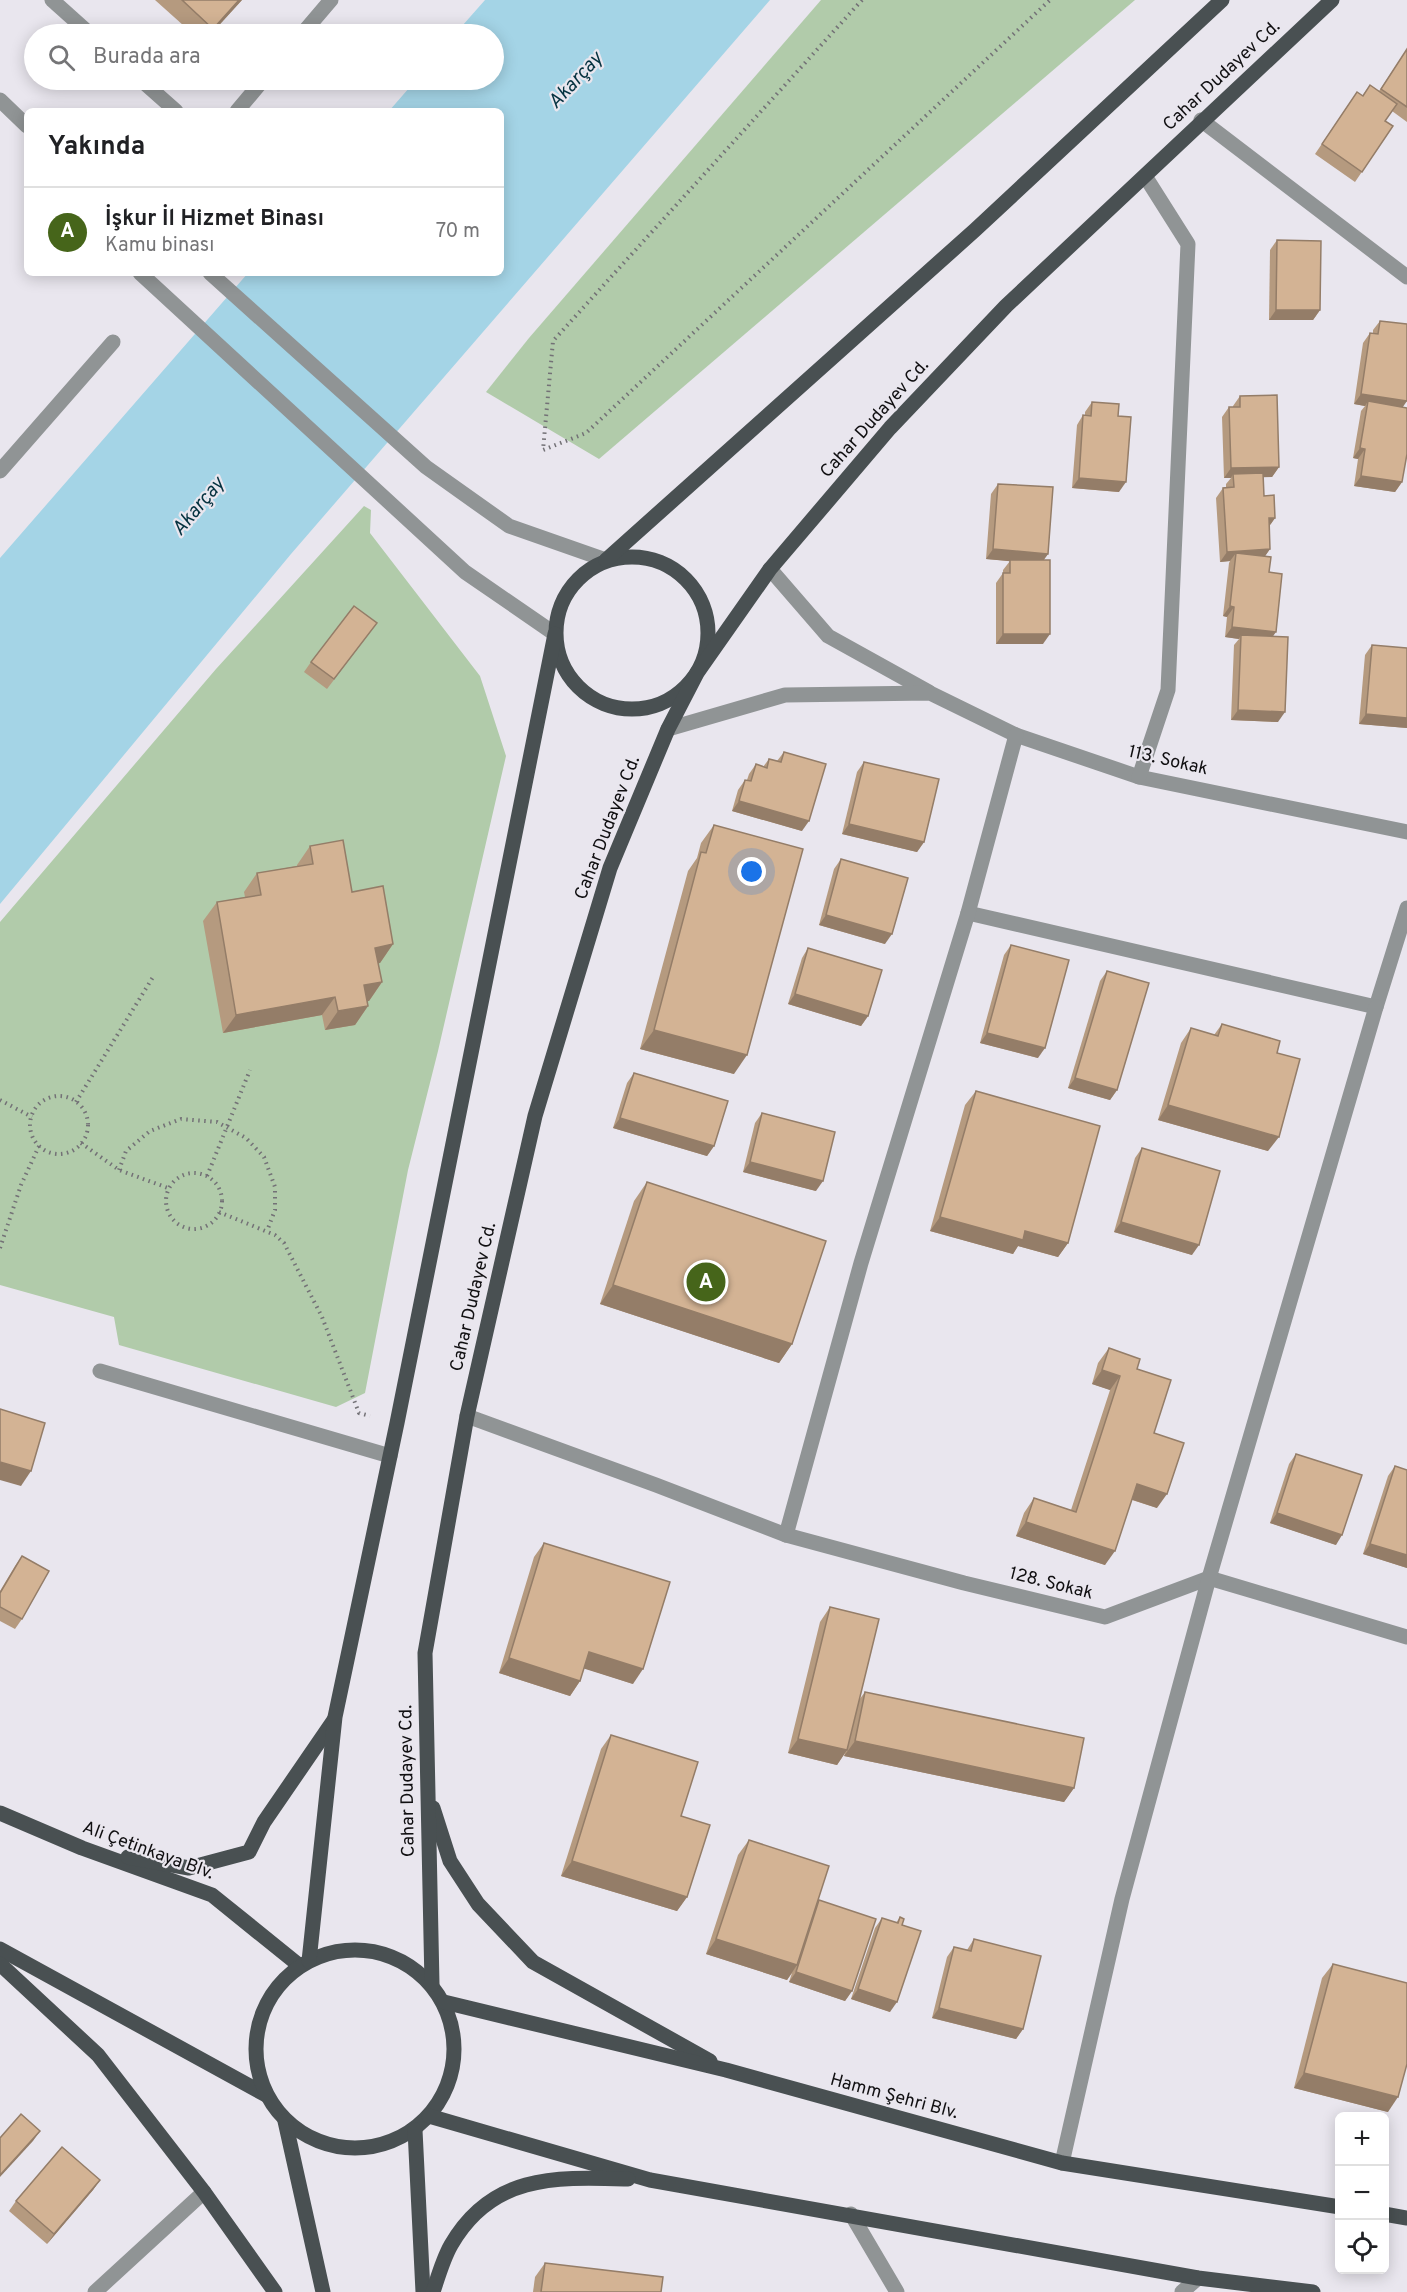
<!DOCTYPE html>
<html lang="tr">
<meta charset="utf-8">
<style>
body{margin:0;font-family:Overpass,sans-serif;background:#f6f6f6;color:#202124}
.controls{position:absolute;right:18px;bottom:18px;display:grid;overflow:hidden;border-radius:9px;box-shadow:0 3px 15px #0003}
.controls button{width:54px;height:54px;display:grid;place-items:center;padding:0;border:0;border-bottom:2px solid #e0e0e0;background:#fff;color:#202124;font:30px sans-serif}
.you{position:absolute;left:752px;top:872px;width:21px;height:21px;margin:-15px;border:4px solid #fff;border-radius:50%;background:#1a73e8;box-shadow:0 0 0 9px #1a73e833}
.badge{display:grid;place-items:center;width:39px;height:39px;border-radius:50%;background:#46651a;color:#fff;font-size:20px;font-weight:700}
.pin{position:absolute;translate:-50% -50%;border:3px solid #fff;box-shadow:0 2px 6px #0006}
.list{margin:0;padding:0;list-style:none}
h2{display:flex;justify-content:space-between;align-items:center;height:78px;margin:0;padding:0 24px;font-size:26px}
h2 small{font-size:20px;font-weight:400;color:#757577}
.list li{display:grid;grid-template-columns:39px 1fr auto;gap:18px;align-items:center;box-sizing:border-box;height:90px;padding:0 24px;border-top:2px solid #e0e0e0}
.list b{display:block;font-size:22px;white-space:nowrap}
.list p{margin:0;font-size:20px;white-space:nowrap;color:#757577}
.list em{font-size:20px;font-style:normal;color:#757577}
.icon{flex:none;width:33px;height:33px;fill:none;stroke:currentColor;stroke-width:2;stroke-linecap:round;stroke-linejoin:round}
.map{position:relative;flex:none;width:1407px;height:2292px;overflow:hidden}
.search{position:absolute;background:#fff;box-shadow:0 3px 15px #0003;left:24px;top:24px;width:480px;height:66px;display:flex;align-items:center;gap:15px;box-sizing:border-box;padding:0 21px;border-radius:33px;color:#757577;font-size:22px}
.panel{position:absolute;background:#fff;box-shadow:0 3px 15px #0003;left:24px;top:108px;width:480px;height:168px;border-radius:9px}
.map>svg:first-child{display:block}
</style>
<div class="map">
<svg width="1407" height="2292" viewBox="0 0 1407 2292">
<rect width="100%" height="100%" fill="#e9e6ee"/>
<g fill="#b1cbaa">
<polygon points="821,0 1135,0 599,459 486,392 529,338"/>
<polygon points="364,506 371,510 370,533 480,676 506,756 438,1051 408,1170 365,1393 336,1407 119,1345 114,1317 0,1285 0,922 216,669"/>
</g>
<polygon fill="#a4d4e6" points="485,0 770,0 291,554 0,904 0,558 248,273 501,273 501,111 389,111 416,80 494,80 494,34 455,34"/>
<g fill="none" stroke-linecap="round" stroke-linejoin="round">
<g stroke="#737176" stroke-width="4" stroke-dasharray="1.5 4.5" stroke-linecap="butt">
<polyline points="862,0 553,341 543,450 586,433 1050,0"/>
<circle cx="59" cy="1125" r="29"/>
<polyline points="0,1100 32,1117"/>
<polyline points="76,1102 153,977"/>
<polyline points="81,1143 119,1170 168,1188"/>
<polyline points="119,1170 126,1151 150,1131 181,1119 217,1122 246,1138 264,1157 275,1187 275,1210 267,1231"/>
<circle cx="194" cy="1201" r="28"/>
<polyline points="207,1176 250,1070"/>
<polyline points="219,1212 275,1235 284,1243 322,1317 359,1413 370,1416"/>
<polyline points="0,1248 21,1185 39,1146"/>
</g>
<g stroke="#909495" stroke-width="15">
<polyline points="52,0 90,34"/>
<polyline points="302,34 331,0"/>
<polyline points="141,80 176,111"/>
<polyline points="0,100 27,126"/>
<polyline points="237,111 263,80"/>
<polyline points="1201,120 1407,277"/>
<polyline points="140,273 465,572 555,634"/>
<polyline points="210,273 426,467 509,526 606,560"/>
<polyline points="0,471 113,342"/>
<polyline points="770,569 828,636 929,692"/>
<polyline points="668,729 785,695 930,693 1016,735 1139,777 1407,832"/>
<polyline points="1139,777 1168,690 1188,244 1145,176"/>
<polyline points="968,913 1376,1007 1407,908"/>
<polyline points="100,1371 390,1456"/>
<polyline points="467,1416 656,1485 786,1535 861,1263 968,913 1016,735"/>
<polyline points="786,1535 964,1583 1105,1617 1209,1578 1407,1637"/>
<polyline points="1062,2163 1122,1899 1209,1578 1376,1007"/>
<polyline points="851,2214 897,2292"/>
<polyline points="95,2292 204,2192"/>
<polyline points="1182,2292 1198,2278"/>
</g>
<g stroke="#495052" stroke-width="15">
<circle cx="632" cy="633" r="76"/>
<polyline points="606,560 975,230 1222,0"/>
<polyline points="433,1808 450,1861 478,1904 533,1962 710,2061"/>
<polyline points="0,1813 82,1848 212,1895 300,1966"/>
<polyline points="128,1857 189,1868 249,1852 264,1822 334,1720"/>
<polyline points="0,1949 266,2095"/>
<circle cx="355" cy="2049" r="99"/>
<polyline points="309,1961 335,1717 397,1423 555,634"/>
<polyline points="0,1964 98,2055 204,2192 275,2292"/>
<polyline points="432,1984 425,1653 467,1416 535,1116 610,868 668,729 697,673 770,569 890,428 1006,306 1332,0"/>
<polyline points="444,2002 726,2070 1062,2163 1340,2207"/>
<polyline points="429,2116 650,2180 1198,2278 1313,2292"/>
<polyline points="285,2121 323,2292"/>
<polyline points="415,2130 423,2292"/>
<polyline points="1384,2214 1407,2218"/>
<path d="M 433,2292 C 438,2277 443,2259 451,2245 C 492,2174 555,2177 628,2179"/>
</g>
</g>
<g fill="#b59a7f">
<polygon points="155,0 242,0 211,34 193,34"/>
<polygon points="1407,49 1407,122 1392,111 1385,121 1393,126 1355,182 1315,154 1357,92 1362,96 1370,85 1379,91"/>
<polygon points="1277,240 1320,310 1313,320 1269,320 1270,250"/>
<polygon points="1380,321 1402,407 1402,482 1395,492 1354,486 1358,459 1353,458 1361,411 1365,406 1354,404 1363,343 1370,333 1373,333 1373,330"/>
<polygon points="1240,396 1279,467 1272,477 1263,477 1264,496 1275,518 1269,526 1270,549 1265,556 1269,572 1278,722 1231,720 1234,645 1239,639 1225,637 1227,617 1223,616 1229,563 1230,561 1220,562 1216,498 1223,488 1226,487 1226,484 1231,478 1224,478 1222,417 1229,407 1233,407 1233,406"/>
<polygon points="1092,402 1118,416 1119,492 1072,488 1077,425 1083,415 1085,415 1085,412"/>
<polygon points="998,484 1048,554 1043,560 1043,644 996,644 996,583 1003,573 1003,570 1010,561 986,559 991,494"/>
<polygon points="377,623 327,689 304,672 311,662"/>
<polygon points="1372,645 1407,728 1359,724 1365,655"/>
<polygon points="784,752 802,831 732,811 738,790 745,780 747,780 749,774 756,764 763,767 769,759 777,761"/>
<polygon points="864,762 924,842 917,852 842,834 857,772"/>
<polygon points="714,825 734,1074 640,1049 688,871 697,858 701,843"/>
<polygon points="310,846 352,892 393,944 380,963 378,963 382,982 369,1001 367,1001 368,1006 355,1025 325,1030 322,1015 223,1033 203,921 217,902 245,897 244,892 257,873 297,866 297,865"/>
<polygon points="841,859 885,944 819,925 834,869"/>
<polygon points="1011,945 1038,1058 980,1043 1004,955"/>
<polygon points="808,948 868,1016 861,1026 788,1004 802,958"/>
<polygon points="1107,971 1117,1090 1110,1100 1068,1088 1100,981"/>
<polygon points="1222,1024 1277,1053 1268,1151 1158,1120 1181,1043 1191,1028 1214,1035"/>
<polygon points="634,1073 714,1146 707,1156 613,1128 627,1083"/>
<polygon points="976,1091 1068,1243 1058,1257 1018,1246 1013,1254 930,1231 965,1105"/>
<polygon points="762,1113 816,1191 743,1172 755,1123"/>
<polygon points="1142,1148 1192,1255 1114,1232 1135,1158"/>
<polygon points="647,1182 792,1344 779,1363 600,1304 634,1201"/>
<polygon points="1109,1348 1137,1369 1154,1433 1157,1508 1132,1500 1105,1565 1016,1536 1024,1513 1034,1498 1071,1510 1110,1390 1092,1384 1098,1363"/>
<polygon points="1296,1454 1336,1545 1270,1523 1289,1464"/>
<polygon points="1395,1466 1407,1470 1407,1568 1363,1554 1388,1476"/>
<polygon points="544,1543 633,1684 584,1668 580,1681 570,1696 499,1673 534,1557"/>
<polygon points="22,1556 22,1619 15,1629 0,1621 0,1591 15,1566"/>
<polygon points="830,1607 859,1700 865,1692 1074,1788 1064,1802 844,1756 845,1753 837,1765 788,1753 820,1622"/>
<polygon points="611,1735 681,1816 687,1897 677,1911 561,1876 601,1749"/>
<polygon points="749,1840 817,1904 819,1900 852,1991 845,2001 789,1982 792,1973 787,1980 706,1954 738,1855"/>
<polygon points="900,1917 902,1925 890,2012 851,1999 875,1928 882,1918 896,1923"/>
<polygon points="974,1939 1023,2029 1016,2039 932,2018 947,1957 954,1947 967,1950"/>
<polygon points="1333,1964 1388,2112 1294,2088 1322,1978"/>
<polygon points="100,2180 93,2190 47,2244 9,2211 16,2201"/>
<polygon points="545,2263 661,2292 533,2292 535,2277"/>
</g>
<g fill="#947d68">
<polygon points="239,0 242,0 211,34 209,34 213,29"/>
<polygon points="1276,310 1320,310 1313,320 1269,320"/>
<polygon points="1361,394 1407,401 1400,411 1368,401 1365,406 1354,404"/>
<polygon points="1360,448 1365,449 1358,459 1353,458"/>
<polygon points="1279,467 1272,477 1233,478 1233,474 1231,478 1224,478 1231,468"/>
<polygon points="1361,476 1402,482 1395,492 1354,486"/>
<polygon points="1079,478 1126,482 1119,492 1072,488"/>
<polygon points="1269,518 1275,518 1268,528"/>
<polygon points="993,549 1048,554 1041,564 986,559"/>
<polygon points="1270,549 1263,559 1236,553 1230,561 1220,562 1227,552"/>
<polygon points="1230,606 1234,607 1227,617 1223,616"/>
<polygon points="1232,627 1276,632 1269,642 1241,635 1239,639 1225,637"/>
<polygon points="1003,634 1050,634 1043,644 996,644"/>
<polygon points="1238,710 1285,712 1278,722 1231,720"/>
<polygon points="1366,714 1407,718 1407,728 1359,724"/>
<polygon points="739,801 809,821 802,831 732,811"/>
<polygon points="849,824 924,842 917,852 842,834"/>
<polygon points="826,915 892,934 885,944 819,925"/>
<polygon points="393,944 380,963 362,967 375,948"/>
<polygon points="382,982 369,1001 351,1004 364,985"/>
<polygon points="795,994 868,1016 861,1026 788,1004"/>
<polygon points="335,997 322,1015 223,1033 236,1015"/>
<polygon points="368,1006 355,1025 325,1030 338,1011"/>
<polygon points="654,1030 747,1055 734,1074 640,1049"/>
<polygon points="987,1033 1045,1048 1038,1058 980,1043"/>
<polygon points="1075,1078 1117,1090 1110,1100 1068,1088"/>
<polygon points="1168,1105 1279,1137 1268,1151 1158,1120"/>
<polygon points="620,1118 714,1146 707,1156 613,1128"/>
<polygon points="750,1162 823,1181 816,1191 743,1172"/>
<polygon points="940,1217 1025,1231 1068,1243 1058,1257 1018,1246 1013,1254 930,1231"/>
<polygon points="1121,1222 1199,1245 1192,1255 1114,1232"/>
<polygon points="613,1285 792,1344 779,1363 600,1304"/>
<polygon points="1102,1370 1120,1376 1110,1390 1092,1384"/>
<polygon points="0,1462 31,1471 21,1486 0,1480"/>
<polygon points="1137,1484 1167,1494 1157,1508 1127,1498"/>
<polygon points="1277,1513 1342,1535 1336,1545 1270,1523"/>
<polygon points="1026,1522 1115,1551 1105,1565 1016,1536"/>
<polygon points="1370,1544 1407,1555 1407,1568 1363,1554"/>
<polygon points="589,1652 643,1669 633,1684 579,1667"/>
<polygon points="509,1658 580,1681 570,1696 499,1673"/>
<polygon points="798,1739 847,1750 837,1765 788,1753"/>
<polygon points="855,1741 1074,1788 1064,1802 844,1756"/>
<polygon points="572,1861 687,1897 677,1911 561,1876"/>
<polygon points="716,1939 797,1965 787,1980 706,1954"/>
<polygon points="796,1972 852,1991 845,2001 789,1982"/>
<polygon points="858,1989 897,2002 890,2012 851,1999"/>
<polygon points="939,2008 1023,2029 1016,2039 932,2018"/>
<polygon points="1304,2073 1398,2097 1388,2112 1294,2088"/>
<polygon points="40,2131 33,2141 0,2177 0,2175"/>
<polygon points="100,2180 93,2190 47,2244 54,2234"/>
</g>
<g fill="#d3b394" stroke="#947d68" stroke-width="1.5">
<polygon points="182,0 239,0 213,29"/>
<polygon points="1407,49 1407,107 1381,89"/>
<polygon points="1370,85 1397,104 1385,121 1393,126 1362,172 1322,144 1357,92 1363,96"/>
<polygon points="1277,240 1321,241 1320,310 1276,310"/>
<polygon points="1380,321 1407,324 1407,401 1361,394 1370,333 1378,334"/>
<polygon points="1277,395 1279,467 1231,468 1229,407 1240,407 1240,396"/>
<polygon points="1368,401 1407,408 1407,454 1402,482 1361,476 1365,449 1360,448"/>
<polygon points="1092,402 1119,404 1118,416 1131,417 1126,482 1079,478 1083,415 1091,416"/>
<polygon points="1263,473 1264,496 1274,495 1275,518 1269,518 1270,549 1227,552 1223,488 1234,487 1233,474"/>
<polygon points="998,484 1053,487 1048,554 993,549"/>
<polygon points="1236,553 1271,557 1269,572 1282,574 1276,632 1232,627 1234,607 1230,606"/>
<polygon points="1010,560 1050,560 1050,634 1003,634 1003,573 1010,573"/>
<polygon points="354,606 377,623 334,679 311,662"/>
<polygon points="1241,635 1288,637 1285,712 1238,710"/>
<polygon points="1372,645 1407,648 1407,718 1366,714"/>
<polygon points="784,752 826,764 809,821 739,801 745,780 751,781 756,764 767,768 769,759 781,762"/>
<polygon points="864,762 939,779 924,842 849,824"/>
<polygon points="714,825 803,849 747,1055 654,1030 701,852 706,853"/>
<polygon points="343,840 352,892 383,886 393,944 375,948 382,982 364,985 368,1006 338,1011 335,997 236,1015 217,902 261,895 257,873 313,864 310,846"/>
<polygon points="841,859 908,878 892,934 826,915"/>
<polygon points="1011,945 1069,960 1045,1048 987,1033"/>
<polygon points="808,948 882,970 868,1016 795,994"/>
<polygon points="1107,971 1149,983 1117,1090 1075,1078"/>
<polygon points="1222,1024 1280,1041 1277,1053 1300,1059 1279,1137 1168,1105 1191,1028 1218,1036"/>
<polygon points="634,1073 728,1101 714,1146 620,1118"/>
<polygon points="976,1091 1100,1126 1068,1243 1025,1231 1023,1240 940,1217"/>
<polygon points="762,1113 835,1132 823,1181 750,1162"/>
<polygon points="1142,1148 1220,1171 1199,1245 1121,1222"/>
<polygon points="647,1182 826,1241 792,1344 613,1285"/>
<polygon points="1109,1348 1140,1359 1137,1369 1171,1380 1154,1433 1184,1443 1167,1494 1137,1484 1115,1551 1026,1522 1034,1498 1076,1512 1120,1376 1102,1370"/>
<polygon points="0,1409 45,1423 31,1471 0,1462"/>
<polygon points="1296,1454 1362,1475 1342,1535 1277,1513"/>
<polygon points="1395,1466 1407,1470 1407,1555 1370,1544"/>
<polygon points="544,1543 670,1582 643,1669 589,1652 580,1681 509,1658"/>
<polygon points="22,1556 49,1571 22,1619 0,1607 0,1593"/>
<polygon points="830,1607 879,1619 847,1750 798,1739"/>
<polygon points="865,1692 1084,1738 1074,1788 855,1741"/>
<polygon points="611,1735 698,1762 681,1816 710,1825 687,1897 572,1861"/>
<polygon points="749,1840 829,1866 797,1965 716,1939"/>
<polygon points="819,1900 876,1919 852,1991 796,1972"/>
<polygon points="900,1917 904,1919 902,1925 921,1931 897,2002 858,1989 882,1918 898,1923"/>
<polygon points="974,1939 1041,1956 1023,2029 939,2008 954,1947 971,1951"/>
<polygon points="1333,1964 1407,1983 1407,2064 1398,2097 1304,2073"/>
<polygon points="21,2114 40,2131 0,2175 0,2138"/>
<polygon points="62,2147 100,2180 54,2234 16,2201"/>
<polygon points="545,2263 663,2277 661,2292 541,2292"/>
</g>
<g text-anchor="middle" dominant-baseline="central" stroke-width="4.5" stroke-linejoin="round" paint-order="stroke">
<g font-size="18" fill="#100f11" stroke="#e9e6ee">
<text transform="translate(1222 76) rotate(-43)">Cahar Dudayev Cd.</text>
<text transform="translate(875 419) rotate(-48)">Cahar Dudayev Cd.</text>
<text transform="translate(1168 761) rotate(13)">113. Sokak</text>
<text transform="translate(608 828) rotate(-69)">Cahar Dudayev Cd.</text>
<text transform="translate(474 1297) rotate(-77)">Cahar Dudayev Cd.</text>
<text transform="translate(1051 1584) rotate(14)">128. Sokak</text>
<text transform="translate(408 1781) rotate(-91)">Cahar Dudayev Cd.</text>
<text transform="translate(148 1851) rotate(20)">Ali Çetinkaya Blv.</text>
<text transform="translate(894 2097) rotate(15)">Hamm Şehri Blv.</text>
</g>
<g font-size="20" font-style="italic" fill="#053240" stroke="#e9e6ee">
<text transform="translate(576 81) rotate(-47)">Akarçay</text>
<text transform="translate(199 507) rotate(-50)">Akarçay</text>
</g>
</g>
</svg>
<div class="controls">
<button>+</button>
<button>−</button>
<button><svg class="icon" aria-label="locate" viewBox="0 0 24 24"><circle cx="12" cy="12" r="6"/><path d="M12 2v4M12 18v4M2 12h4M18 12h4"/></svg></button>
</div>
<div class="you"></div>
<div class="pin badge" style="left:706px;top:1282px">A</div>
<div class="search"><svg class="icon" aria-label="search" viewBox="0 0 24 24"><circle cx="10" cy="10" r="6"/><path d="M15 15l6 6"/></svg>Burada ara</div>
<section class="panel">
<h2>Yakında<small></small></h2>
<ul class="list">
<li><span class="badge">A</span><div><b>İşkur İl Hizmet Binası</b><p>Kamu binası</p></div><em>70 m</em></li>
</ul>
</section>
</div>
